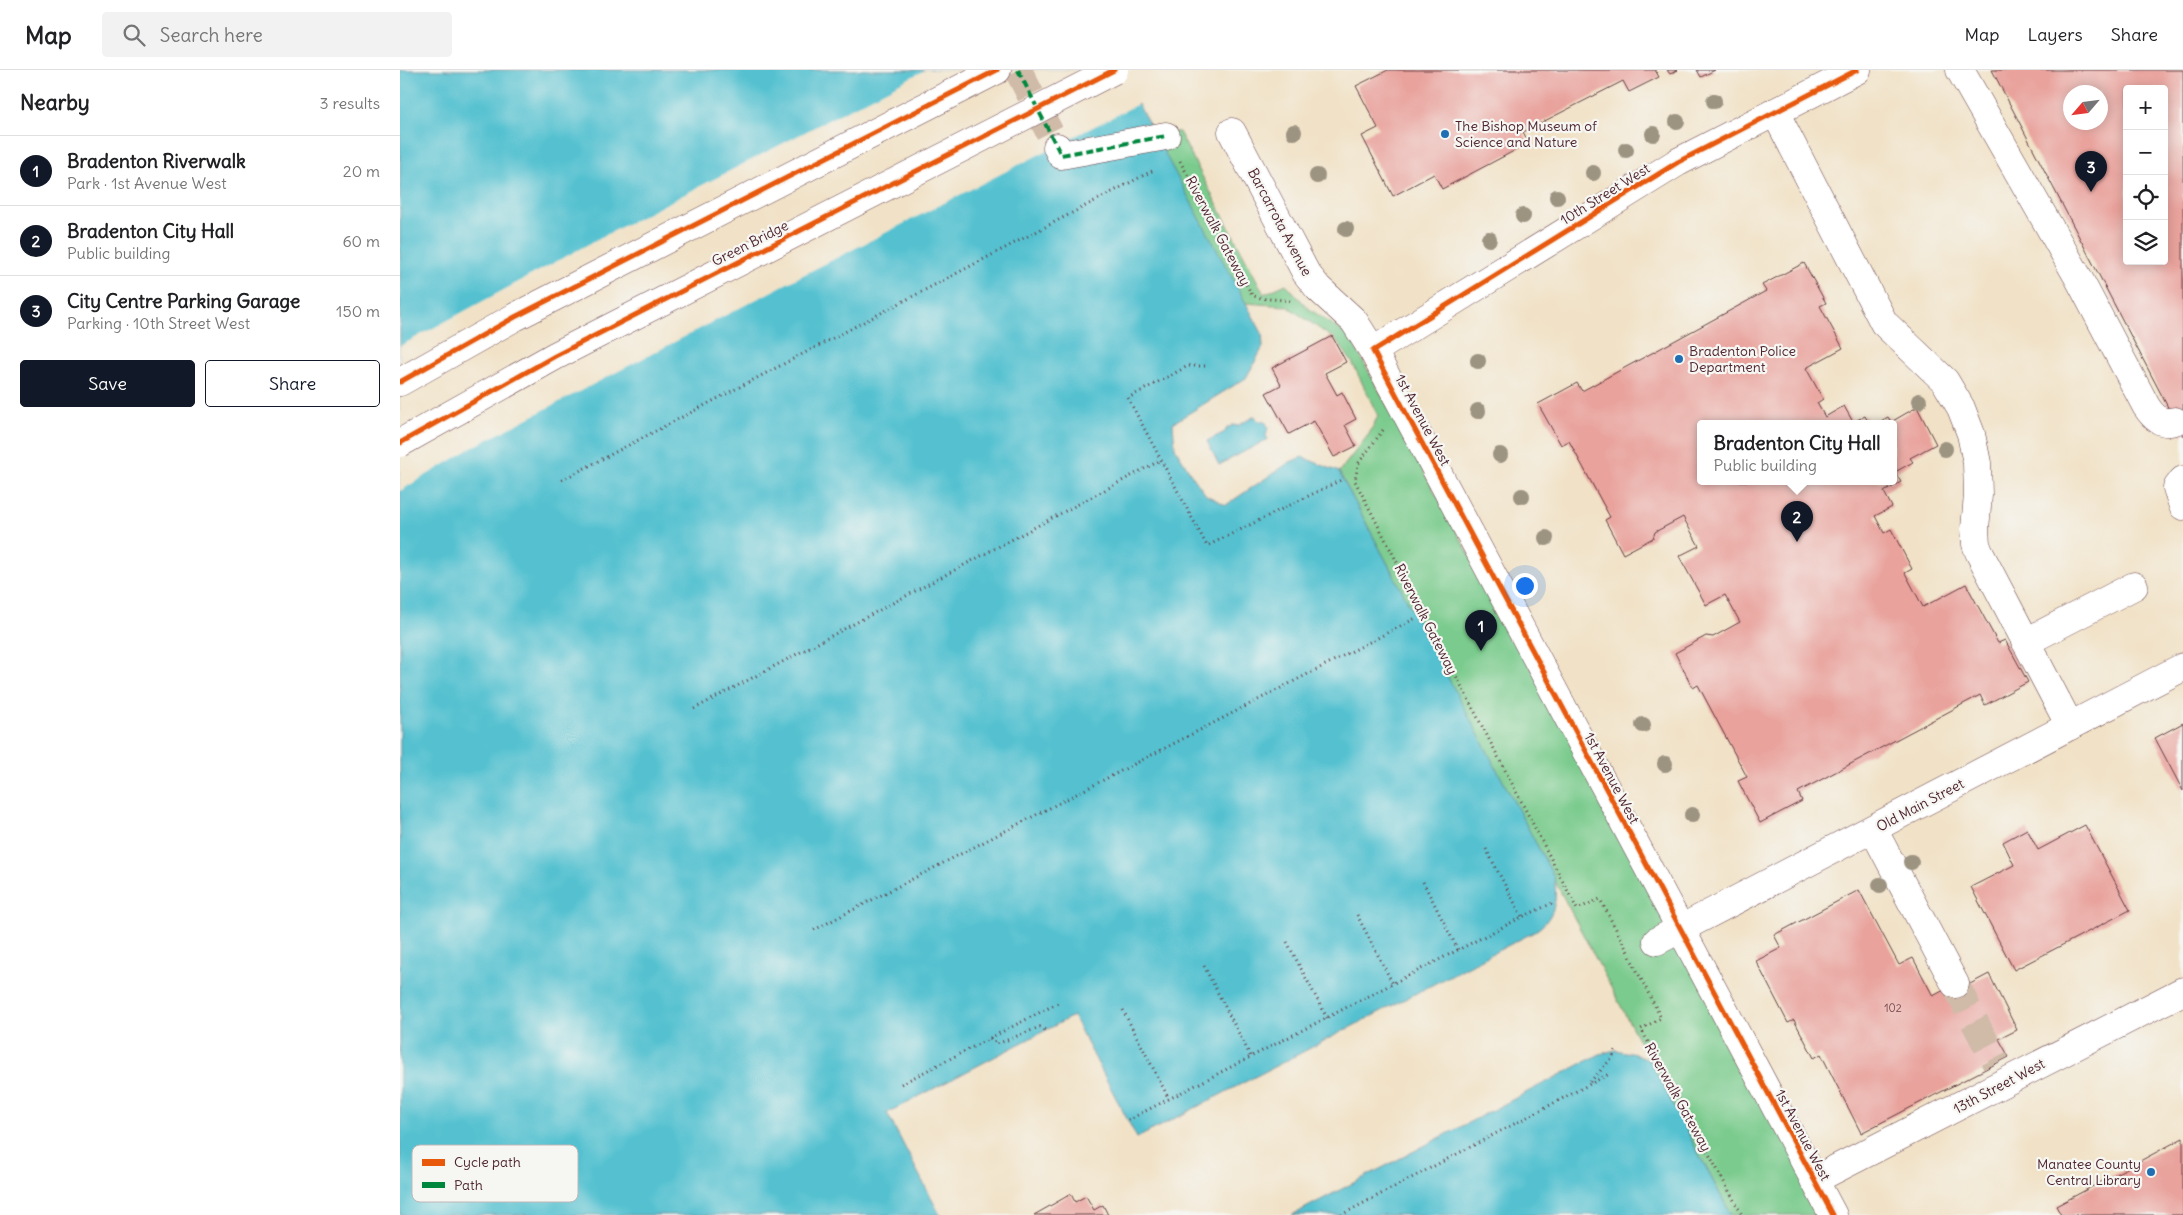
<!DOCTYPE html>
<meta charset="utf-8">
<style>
body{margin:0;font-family:Delius,sans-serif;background:#f2f2f2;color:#202124}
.controls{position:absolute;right:15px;top:15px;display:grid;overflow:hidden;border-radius:5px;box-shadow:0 2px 12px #0003}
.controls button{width:45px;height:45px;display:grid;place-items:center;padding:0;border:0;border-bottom:1px solid #e0e0e0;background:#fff;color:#202124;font:25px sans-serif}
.compass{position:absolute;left:1663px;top:15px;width:45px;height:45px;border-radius:50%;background:#fff;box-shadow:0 2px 12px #0003;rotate:242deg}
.you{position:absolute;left:1124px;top:515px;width:18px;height:18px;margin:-12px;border:4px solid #fff;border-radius:50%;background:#1a73e8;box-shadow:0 0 0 8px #1a73e833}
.badge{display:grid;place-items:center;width:32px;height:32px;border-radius:50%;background:#111827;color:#fff;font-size:16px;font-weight:700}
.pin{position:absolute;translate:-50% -41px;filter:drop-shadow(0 1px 2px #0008)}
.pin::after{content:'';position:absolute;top:26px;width:18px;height:15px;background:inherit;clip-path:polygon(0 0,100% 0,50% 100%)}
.popup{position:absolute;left:1297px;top:350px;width:200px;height:65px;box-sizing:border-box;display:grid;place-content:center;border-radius:5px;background:#fff;filter:drop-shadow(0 1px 4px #0005);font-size:16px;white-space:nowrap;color:#757577}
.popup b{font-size:19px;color:#202124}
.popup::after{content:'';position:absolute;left:50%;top:100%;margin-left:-10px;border:10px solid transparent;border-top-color:#fff}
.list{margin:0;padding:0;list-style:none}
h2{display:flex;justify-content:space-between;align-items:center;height:65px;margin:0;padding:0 20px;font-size:21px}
h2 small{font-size:16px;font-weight:400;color:#757577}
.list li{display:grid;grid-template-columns:32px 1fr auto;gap:15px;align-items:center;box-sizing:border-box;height:70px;padding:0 20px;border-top:1px solid #e0e0e0}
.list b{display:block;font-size:19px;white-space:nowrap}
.list p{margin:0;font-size:16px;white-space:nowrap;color:#757577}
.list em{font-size:16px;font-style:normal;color:#757577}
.actions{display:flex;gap:10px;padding:15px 20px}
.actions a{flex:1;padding:11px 0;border:1px solid #111827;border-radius:5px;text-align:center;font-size:18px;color:#111827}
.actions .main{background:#111827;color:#fff}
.icon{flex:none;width:28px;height:28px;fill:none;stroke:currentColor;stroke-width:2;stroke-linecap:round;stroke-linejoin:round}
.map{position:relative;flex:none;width:1783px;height:1145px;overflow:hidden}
header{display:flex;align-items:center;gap:30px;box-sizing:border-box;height:70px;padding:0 25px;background:#fff;border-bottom:1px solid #e0e0e0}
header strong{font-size:24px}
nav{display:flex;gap:28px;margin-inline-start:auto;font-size:18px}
.search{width:350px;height:45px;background:#f2f2f2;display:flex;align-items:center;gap:12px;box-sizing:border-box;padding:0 18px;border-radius:5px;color:#757577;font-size:19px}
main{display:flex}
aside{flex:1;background:#fff}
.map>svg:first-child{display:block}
</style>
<header>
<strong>Map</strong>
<div class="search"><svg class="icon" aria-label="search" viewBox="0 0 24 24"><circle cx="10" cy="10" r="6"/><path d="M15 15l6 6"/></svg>Search here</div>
<nav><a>Map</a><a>Layers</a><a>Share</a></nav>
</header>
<main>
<aside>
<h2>Nearby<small>3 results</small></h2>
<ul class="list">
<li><span class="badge">1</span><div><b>Bradenton Riverwalk</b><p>Park · 1st Avenue West</p></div><em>20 m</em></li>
<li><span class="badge">2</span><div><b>Bradenton City Hall</b><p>Public building</p></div><em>60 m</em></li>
<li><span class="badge">3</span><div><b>City Centre Parking Garage</b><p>Parking · 10th Street West</p></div><em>150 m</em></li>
</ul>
<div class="actions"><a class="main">Save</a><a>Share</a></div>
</aside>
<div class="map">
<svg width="1783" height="1145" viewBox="0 0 1783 1145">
<rect width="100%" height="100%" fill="#f6f6f2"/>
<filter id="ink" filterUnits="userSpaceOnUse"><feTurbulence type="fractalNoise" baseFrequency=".02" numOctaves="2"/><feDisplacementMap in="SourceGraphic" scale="10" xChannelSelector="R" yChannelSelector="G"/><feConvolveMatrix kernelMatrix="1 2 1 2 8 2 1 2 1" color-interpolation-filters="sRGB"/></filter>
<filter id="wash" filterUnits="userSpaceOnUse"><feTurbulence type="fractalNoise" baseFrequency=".0096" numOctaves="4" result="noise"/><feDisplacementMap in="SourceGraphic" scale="20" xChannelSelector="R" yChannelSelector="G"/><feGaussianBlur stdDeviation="1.12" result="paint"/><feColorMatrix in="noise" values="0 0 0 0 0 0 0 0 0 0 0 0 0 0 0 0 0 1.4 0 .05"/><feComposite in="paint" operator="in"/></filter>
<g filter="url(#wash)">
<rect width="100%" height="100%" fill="#f1e2c7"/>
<polygon fill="#7acb8d" stroke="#62755c" points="738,61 779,62 864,224 886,214 908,238 947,265 953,273 1432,1145 1331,1145 939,402 969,364 978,346 952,292 937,271 887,236 845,233 824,193 676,103 695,71"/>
<g fill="#55c1d0" stroke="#50707e">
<path d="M 0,0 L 674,0 L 697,44 L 738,34 L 862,263 L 863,277 L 846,308 L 773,353 L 775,378 L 793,407 L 806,425 L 826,435 L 890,392 L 902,387 L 939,402 L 1154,807 C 1158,830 1155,848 1134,862 L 737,1068 L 673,946 L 487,1043 L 540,1145 L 0,1145 Z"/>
<polygon points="855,346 858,351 865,351 868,357 866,366 868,369 819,395 807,371 825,362 827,358 833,355 837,356"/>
<polygon points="1215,980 1235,984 1250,991 1331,1145 892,1145 1200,984"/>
</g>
<polygon fill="#f1e2c7" points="525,0 677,0 698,41 738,32 740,33 401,206 75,376 0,421 0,276 198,169"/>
<g id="blocks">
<g fill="#e9a29c" fill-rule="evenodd">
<polygon points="988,0 1255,0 1259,7 1229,22 1223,11 1123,62 1129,73 1042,119 1034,104 993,126 962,66 978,58 956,16"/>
<polygon points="1267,0 1278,0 1270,4"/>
<polygon points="1297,0 1315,0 1301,7"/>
<path d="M 1592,0 L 1783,0 L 1783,366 ZM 1727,19 L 1764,19 L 1764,191 L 1727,191 ZM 1670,22 L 1700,22 L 1700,52 L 1670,52 Z"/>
<polygon points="1404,193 1426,233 1420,236 1443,278 1406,298 1423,329 1417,333 1425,347 1444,336 1453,352 1465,346 1469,353 1301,353 1301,411 1493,411 1493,353 1477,353 1488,347 1491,352 1517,337 1536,374 1510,388 1513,392 1495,402 1501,412 1484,422 1492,437 1475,446 1484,463 1491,459 1512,499 1505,503 1523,537 1566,514 1598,573 1605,570 1628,612 1585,635 1580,625 1398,722 1402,731 1360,753 1338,711 1347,707 1298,615 1293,618 1275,583 1306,566 1313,567 1340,552 1325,525 1306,535 1279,486 1299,476 1283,447 1255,462 1253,468 1223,484 1205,450 1210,447 1169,371 1161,375 1138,334 1177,313 1182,321 1366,221 1362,215"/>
<polygon points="932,266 946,292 925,303 937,325 942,322 956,349 945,355 956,376 934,387 914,351 889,364 866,323 881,315 872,298"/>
<polygon points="1783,653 1783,721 1755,668"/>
<polygon points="1685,755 1730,840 1614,900 1571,817 1614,795 1603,772 1627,759 1638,780"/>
<polygon points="1459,820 1499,895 1513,888 1533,926 1567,908 1570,914 1589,904 1617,960 1599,969 1609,987 1461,1063 1421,984 1414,988 1394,950 1388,953 1356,891 1381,878 1374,865"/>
<polygon points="1783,1068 1783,1145 1661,1145 1656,1136"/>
<polygon points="671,1124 675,1132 686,1126 694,1140 703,1135 708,1145 634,1145"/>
</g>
</g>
</g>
<g filter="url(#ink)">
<use href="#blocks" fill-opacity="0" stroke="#633c42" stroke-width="1"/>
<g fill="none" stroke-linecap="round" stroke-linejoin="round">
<g stroke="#d0bba8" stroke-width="28" stroke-dasharray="28 14" stroke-linecap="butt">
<polyline points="618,0 657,77"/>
<polyline points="1555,914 1596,993"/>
</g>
<g stroke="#633c42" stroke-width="29">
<g id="minor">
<path d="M 1560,0 L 1678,207 L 1746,336 C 1754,348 1761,355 1775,351"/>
<polyline points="1375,42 1484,253 1545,311 1561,338 1571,364 1577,393 1578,425 1575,459 1576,474 1579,482 1670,656"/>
<polyline points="832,62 906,203 918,218 954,251 973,281 1433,1145"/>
<polyline points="657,77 661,85 766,66"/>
<polyline points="973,281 1278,92 1457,0"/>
<polyline points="1783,410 1777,418 1783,436"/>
<polyline points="1626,572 1734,516"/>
<polyline points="1473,759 1555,914"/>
<polyline points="1257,871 1783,597"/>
<polyline points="1414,1110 1783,921"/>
</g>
</g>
<g stroke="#633c42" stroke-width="29">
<polyline id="major" points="0,312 115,247 597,0"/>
</g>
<g stroke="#633c42" stroke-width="3" stroke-dasharray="1 4" stroke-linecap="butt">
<path d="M 780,91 L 852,225 C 864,231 877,228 890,231"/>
<polyline points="805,296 788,296 728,328 807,476 943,409"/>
<polyline points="983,360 958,394 955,411 1177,839 1200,829 1228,882"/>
<polyline points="162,410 754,100"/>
<polyline points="294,639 761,390"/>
<polyline points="1086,779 1122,847"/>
<polyline points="1023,812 1058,880"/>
<polyline points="957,845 993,914"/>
<polyline points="414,860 1016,548"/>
<polyline points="887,872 927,948"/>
<polyline points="1230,887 1261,948 1241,959 1342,1145"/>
<polyline points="804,896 851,987"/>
<polyline points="723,940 769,1029"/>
<polyline points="590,968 597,974 640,957 645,960"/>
<polyline points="1190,1012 1213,987 1215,980"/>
<polyline points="501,1014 660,932"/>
<polyline points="728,1050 1122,847 1155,832"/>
<polyline points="941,1145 1209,1004"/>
</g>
<use href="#minor" stroke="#fff" stroke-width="28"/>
<use href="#major" stroke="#fff" stroke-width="28"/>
<g stroke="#633c42" stroke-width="29" stroke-linecap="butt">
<polyline id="major-bridge" points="0,373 155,286 714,0"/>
</g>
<use href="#major-bridge" stroke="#fff" stroke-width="28"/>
<polyline stroke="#00873e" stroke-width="4" stroke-dasharray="8 4" stroke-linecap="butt" points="618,0 661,85 766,66"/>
<g stroke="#f6f6f2" stroke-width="8">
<g id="cycleway">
<polyline points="0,312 115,247 597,0"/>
<polyline points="0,373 155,286 714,0"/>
<polyline points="1433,1145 973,281 1278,92 1457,0"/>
</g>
</g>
<use href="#cycleway" stroke="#e8590c" stroke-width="5"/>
</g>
<g fill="#9d9381">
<circle cx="1314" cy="31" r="8"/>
<circle cx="1277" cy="52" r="8"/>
<circle cx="894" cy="62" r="8"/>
<circle cx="1253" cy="64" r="8"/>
<circle cx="1226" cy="80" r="8"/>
<circle cx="1193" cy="103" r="8"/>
<circle cx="917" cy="106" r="8"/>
<circle cx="1157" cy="127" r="8"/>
<circle cx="1123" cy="146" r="8"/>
<circle cx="946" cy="159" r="8"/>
<circle cx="1089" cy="169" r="8"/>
<circle cx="1078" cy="291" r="8"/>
<circle cx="1519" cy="331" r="8"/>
<circle cx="1078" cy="341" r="8"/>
<circle cx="1545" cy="379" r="8"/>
<circle cx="1100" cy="385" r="8"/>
<circle cx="1122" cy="426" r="8"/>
<circle cx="1146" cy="468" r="8"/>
<circle cx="1243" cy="655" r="8"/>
<circle cx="1265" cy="694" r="8"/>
<circle cx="1292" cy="745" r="8"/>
<circle cx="1511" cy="792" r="8"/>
<circle cx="1480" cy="815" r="8"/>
</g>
</g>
<g fill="#1f6fb2" stroke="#f6f6f2" stroke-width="2">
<circle cx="1045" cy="64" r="5"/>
<circle cx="1279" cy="289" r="5"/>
<circle cx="1751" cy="1102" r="5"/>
</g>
<g text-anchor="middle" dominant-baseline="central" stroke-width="4.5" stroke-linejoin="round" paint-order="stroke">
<g font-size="11" fill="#724047">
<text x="1493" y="938">102</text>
</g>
<g font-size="14" fill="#4a1f2b" stroke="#f6f6f2" text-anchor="start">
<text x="1055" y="56">The Bishop Museum of<tspan x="1055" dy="16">Science and Nature</tspan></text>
<text x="1289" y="281">Bradenton Police<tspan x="1289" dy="16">Department</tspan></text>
<text x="1741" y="1094" text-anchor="end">Manatee County<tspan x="1741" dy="16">Central Library</tspan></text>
</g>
<g font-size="14" fill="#4a1f2b" stroke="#f6f6f2">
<text transform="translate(1205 124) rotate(-32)">10th Street West</text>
<text transform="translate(880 152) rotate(62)">Barcarrota Avenue</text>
<text transform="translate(818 161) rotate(62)">Riverwalk Gateway</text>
<text transform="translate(350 173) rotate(-27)">Green Bridge</text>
<text transform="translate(1023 350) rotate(62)">1st Avenue West</text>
<text transform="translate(1026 549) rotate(63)">Riverwalk Gateway</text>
<text transform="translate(1212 708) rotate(62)">1st Avenue West</text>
<text transform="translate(1520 735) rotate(-28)">Old Main Street</text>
<text transform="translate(1599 1016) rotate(-28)">13th Street West</text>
<text transform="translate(1278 1027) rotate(61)">Riverwalk Gateway</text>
<text transform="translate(1403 1065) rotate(62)">1st Avenue West</text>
</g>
</g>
<rect x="12" y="1075" width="166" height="57" rx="8" fill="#f6f6f2" stroke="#c2b6b6" stroke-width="1"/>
<rect x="22" y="1089" width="23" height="7" fill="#e8590c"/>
<rect x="22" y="1112" width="23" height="6" fill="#00873e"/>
<g font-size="14" fill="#4a1f2b">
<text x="54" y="1097">Cycle path</text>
<text x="54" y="1120">Path</text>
</g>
</svg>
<div class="controls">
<button>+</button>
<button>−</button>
<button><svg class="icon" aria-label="locate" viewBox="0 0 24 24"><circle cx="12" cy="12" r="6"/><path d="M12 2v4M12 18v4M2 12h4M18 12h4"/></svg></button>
<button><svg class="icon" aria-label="layers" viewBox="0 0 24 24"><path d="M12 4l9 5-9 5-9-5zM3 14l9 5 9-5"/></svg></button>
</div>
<svg class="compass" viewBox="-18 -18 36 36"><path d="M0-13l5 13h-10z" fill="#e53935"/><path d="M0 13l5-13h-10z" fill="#757577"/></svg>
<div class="you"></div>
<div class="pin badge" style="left:1081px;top:581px">1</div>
<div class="pin badge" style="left:1397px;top:472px">2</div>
<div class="popup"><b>Bradenton City Hall</b>Public building</div>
<div class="pin badge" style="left:1691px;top:122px">3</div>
</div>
</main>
